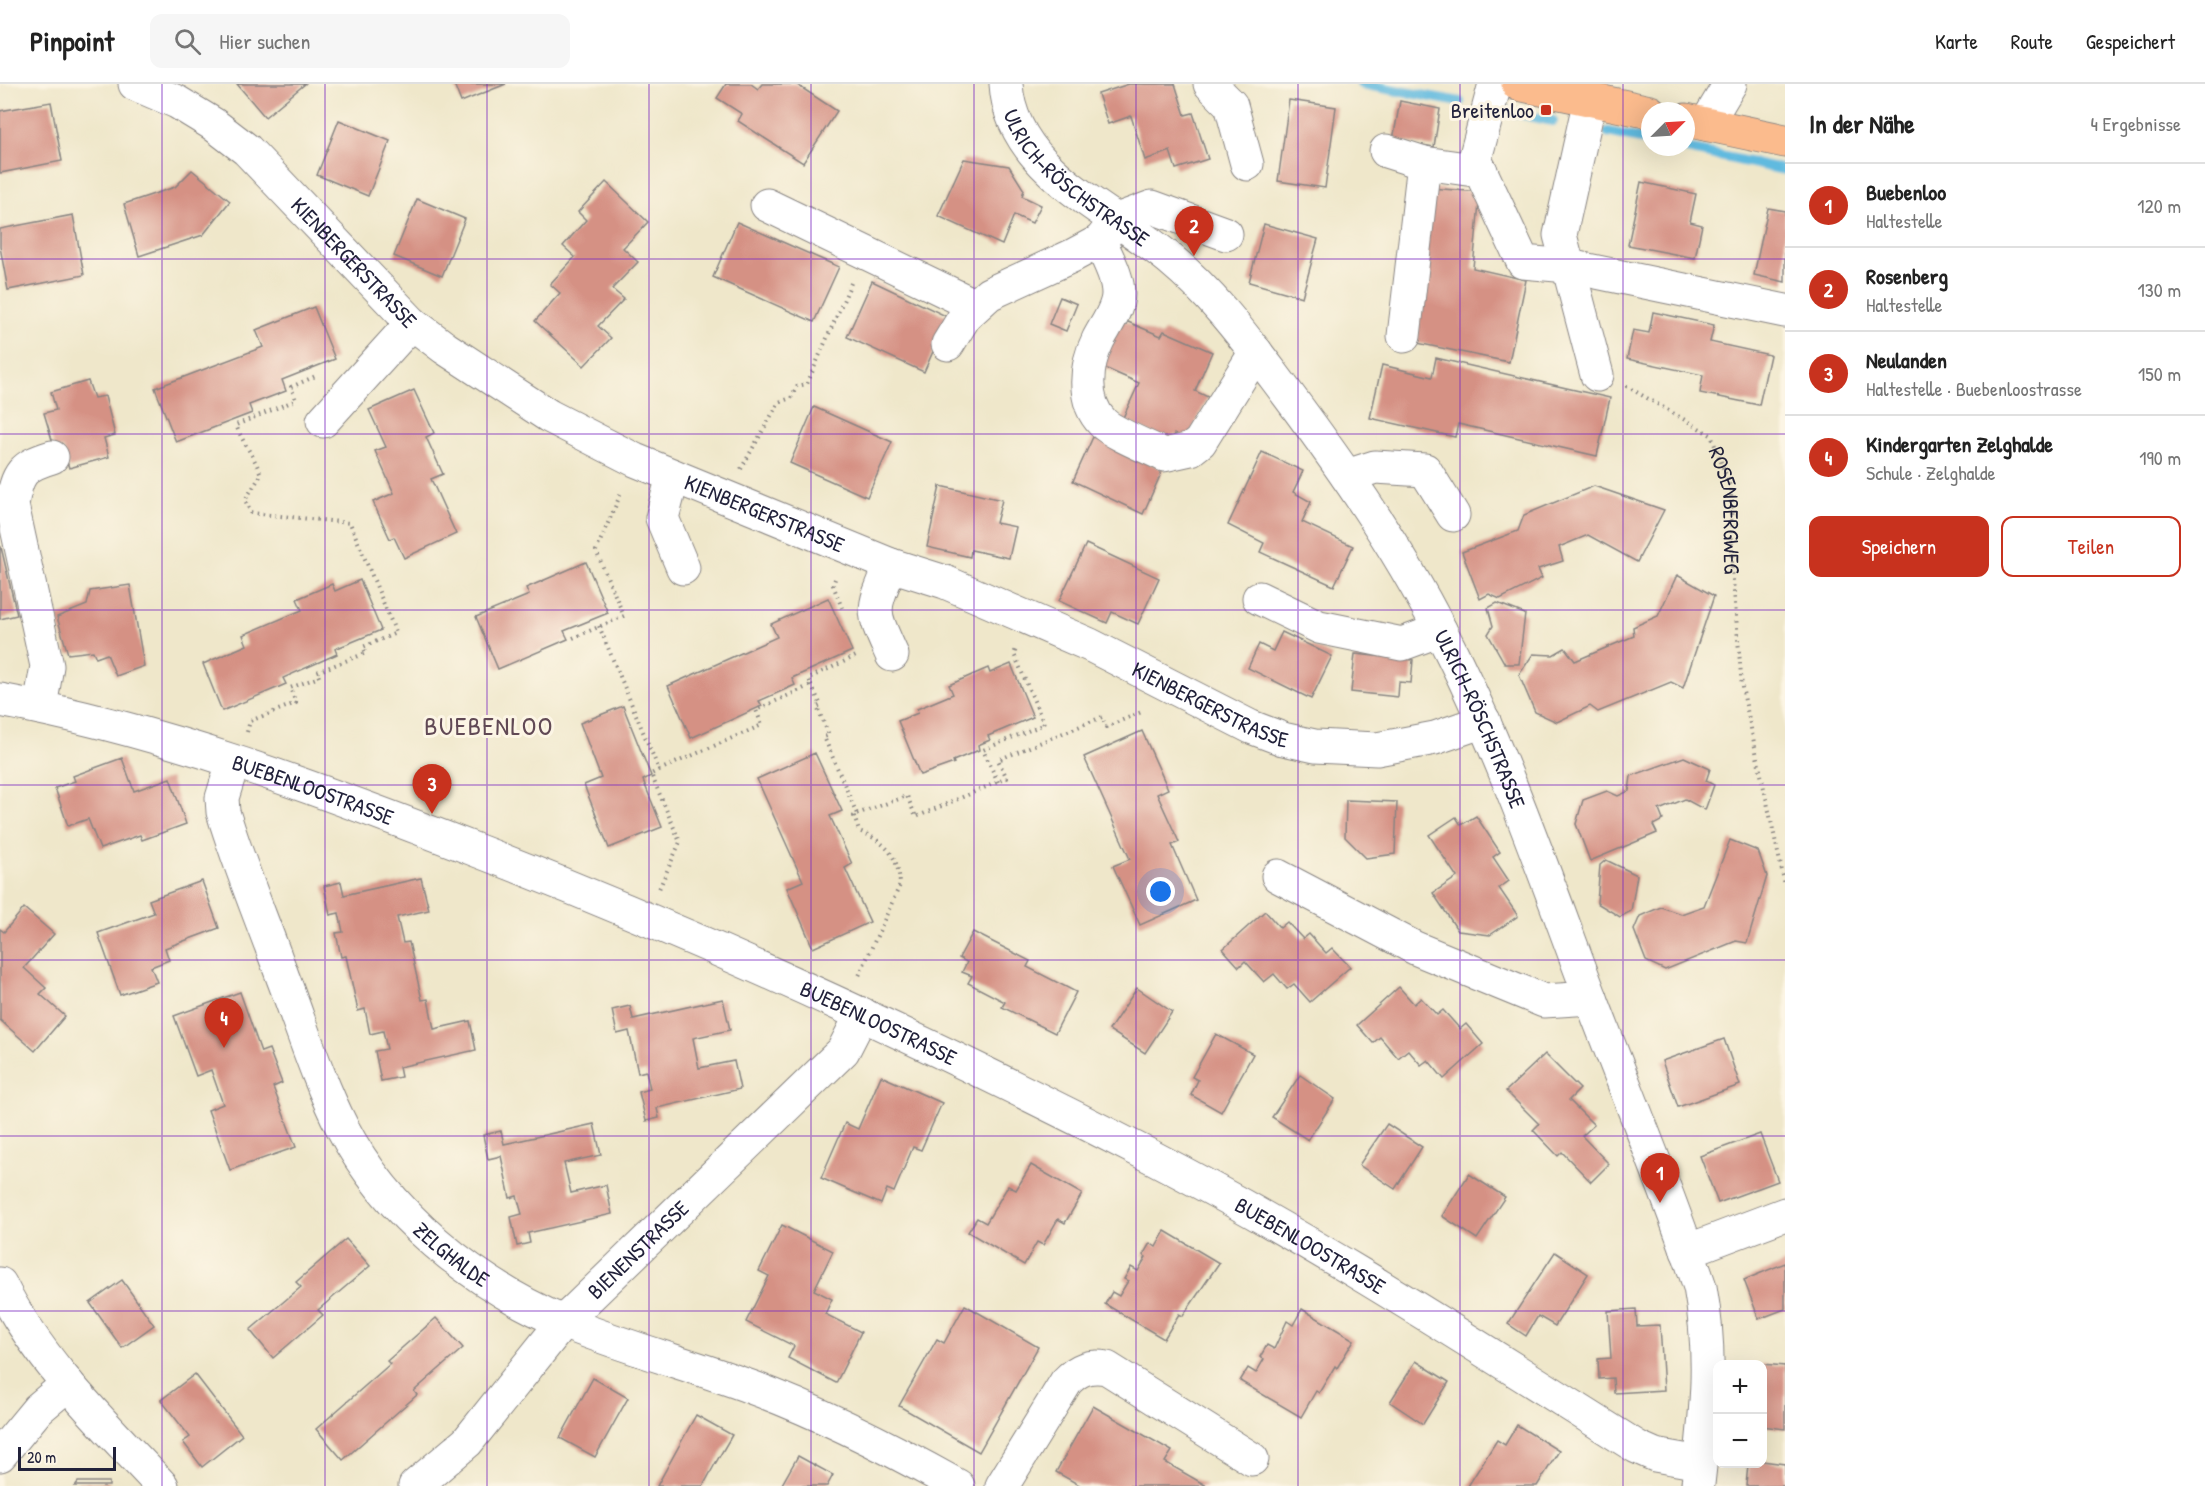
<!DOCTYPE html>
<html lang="de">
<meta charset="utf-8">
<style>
body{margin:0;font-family:"Patrick Hand",sans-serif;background:#f6f6f6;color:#222}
.controls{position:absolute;right:18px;bottom:18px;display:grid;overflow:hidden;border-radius:12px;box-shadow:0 6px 24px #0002}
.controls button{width:54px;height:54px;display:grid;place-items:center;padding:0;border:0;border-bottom:2px solid #e0e0e0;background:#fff;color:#222;font:30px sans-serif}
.compass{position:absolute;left:1641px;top:18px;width:54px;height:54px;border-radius:50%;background:#fff;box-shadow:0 6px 24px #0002;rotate:66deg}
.scale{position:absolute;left:18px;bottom:15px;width:98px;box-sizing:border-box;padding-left:6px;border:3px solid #22223b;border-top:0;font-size:16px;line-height:21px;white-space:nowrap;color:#22223b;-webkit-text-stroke:4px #fcf5e5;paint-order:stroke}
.you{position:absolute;left:1161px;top:808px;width:21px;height:21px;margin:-15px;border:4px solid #fff;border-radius:50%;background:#1a73e8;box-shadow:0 0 0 9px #1a73e833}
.badge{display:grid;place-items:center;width:39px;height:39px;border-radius:50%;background:#c8321e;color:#fff;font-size:20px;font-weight:700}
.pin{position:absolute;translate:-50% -50px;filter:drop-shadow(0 2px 3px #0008)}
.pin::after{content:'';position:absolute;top:32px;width:21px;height:18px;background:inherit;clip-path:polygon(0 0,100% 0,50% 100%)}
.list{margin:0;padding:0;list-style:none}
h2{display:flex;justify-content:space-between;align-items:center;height:78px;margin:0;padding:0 24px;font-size:26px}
h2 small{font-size:20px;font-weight:400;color:#767676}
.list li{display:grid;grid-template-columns:39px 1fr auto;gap:18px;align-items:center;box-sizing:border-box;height:84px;padding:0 24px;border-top:2px solid #e0e0e0}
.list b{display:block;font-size:22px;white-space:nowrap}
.list p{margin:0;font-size:20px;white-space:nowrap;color:#767676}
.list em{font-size:20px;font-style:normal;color:#767676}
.actions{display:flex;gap:12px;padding:18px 24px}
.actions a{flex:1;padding:14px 0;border:2px solid #c8321e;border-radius:12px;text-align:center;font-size:21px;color:#c8321e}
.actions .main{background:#c8321e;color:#fff}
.icon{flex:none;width:33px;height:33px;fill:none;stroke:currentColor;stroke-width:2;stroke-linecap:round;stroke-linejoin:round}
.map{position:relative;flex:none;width:1785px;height:1402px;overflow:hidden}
header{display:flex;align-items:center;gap:36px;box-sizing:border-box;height:84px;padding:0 30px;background:#fff;border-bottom:2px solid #e0e0e0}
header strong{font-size:28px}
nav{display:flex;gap:33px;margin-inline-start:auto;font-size:21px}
.search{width:420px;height:54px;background:#f6f6f6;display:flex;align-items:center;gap:15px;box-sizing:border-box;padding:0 21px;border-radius:12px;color:#767676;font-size:22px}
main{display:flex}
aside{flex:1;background:#fff}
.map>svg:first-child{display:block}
</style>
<header>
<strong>Pinpoint</strong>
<div class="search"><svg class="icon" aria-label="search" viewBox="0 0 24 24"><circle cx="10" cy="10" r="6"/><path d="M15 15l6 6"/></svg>Hier suchen</div>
<nav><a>Karte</a><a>Route</a><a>Gespeichert</a></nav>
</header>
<main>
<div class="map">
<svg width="1785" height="1402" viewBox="0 0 1785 1402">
<rect width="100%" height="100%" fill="#fcf5e5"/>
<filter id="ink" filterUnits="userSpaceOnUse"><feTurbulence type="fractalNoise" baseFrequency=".0167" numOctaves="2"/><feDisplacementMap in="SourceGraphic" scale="12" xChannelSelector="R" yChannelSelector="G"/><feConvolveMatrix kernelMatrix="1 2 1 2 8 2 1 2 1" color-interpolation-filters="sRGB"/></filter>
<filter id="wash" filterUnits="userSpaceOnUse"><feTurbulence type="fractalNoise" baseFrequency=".008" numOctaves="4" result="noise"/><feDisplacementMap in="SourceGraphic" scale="24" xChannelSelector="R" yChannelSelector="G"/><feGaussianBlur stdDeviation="1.35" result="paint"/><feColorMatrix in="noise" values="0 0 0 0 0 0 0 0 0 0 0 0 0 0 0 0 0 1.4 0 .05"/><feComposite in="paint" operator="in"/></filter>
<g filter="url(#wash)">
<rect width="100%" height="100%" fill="#efe7ca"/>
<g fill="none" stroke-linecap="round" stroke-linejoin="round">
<g stroke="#61badf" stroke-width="10">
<polyline points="1361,0 1460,18"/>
<polyline points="1506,27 1553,37"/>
<polyline points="1608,48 1650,57"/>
<polyline points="1678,63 1785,86"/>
</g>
</g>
<g id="blocks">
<g fill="#d59184">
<polygon points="237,0 305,0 265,33"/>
<polygon points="454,0 506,0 461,18"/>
<polygon points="726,0 751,0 758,5 762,0 796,0 837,27 803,79 738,37 742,30 717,14"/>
<polygon points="1129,0 1175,0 1185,31 1193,29 1208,75 1176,85 1170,67 1145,76 1131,32 1108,40 1098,10"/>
<polygon points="1289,16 1336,23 1325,104 1278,97"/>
<polygon points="1400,17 1440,25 1434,63 1393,56"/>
<polygon points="51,18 62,77 0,89 0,27"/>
<polygon points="339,36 390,57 368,112 317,91"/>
<polygon points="964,75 1009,82 1024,106 1022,112 1041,121 1032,139 1014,131 1002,161 938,132"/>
<polygon points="192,86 230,117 203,151 139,172 124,120 175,103"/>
<polygon points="606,98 648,138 623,164 638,178 612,205 624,215 598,242 611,254 584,282 535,237 560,209 550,200 575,173 563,162 586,136 578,128"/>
<polygon points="1641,98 1696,110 1690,138 1702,141 1695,174 1628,161"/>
<polygon points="1430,104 1480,108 1473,184 1526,196 1509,278 1417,259"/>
<polygon points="417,115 465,135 442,192 394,172"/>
<polygon points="1768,124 1785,127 1785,198 1754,191"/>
<polygon points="73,131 84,191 8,206 0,163 0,145"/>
<polygon points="737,138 839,183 814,238 713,193"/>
<polygon points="1264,140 1318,155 1302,213 1249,198"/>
<polygon points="872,197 948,233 924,288 847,253"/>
<polygon points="1060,213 1077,220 1066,247 1049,240"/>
<polygon points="314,223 335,275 282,296 286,307 249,321 252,329 176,358 155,304 263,263 256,246"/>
<polygon points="1653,228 1714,241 1710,258 1770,271 1759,321 1700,309 1703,291 1627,275 1633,246 1649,249"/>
<polygon points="1121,235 1161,252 1164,247 1212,268 1195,307 1208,313 1188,357 1174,350 1171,358 1122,336 1139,299 1100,282"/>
<polygon points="1436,274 1610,314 1597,372 1458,340 1455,353 1370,334 1382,281 1432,293"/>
<polygon points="88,297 94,314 105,312 115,351 104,354 109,373 69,384 63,364 55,366 44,329 56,326 51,308"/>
<polygon points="414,306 434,349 426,353 443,390 431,395 456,450 404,474 394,453 390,455 373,418 394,409 375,367 386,363 369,326"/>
<polygon points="814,323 892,358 867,413 790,379"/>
<polygon points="1093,353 1163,385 1143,430 1073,397"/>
<polygon points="1262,368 1303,387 1293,408 1311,418 1302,438 1353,462 1334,502 1260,468 1264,459 1228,441"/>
<polygon points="940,402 1002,416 996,439 1016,443 1009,474 971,466 970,473 927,463"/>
<polygon points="1594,402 1664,426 1637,478 1588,451 1559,463 1563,477 1538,485 1542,494 1500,515 1489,510 1480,515 1462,468 1518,447 1524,431"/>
<polygon points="1086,460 1159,494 1138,540 1112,528 1107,539 1059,517"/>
<polygon points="1,463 17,531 0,535 0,464"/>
<polygon points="586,478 608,529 564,547 568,555 498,585 476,533 529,511 526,504"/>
<polygon points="1677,491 1714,512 1683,604 1671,598 1598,628 1590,622 1557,638 1535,628 1519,591 1533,570 1553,571 1565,564 1575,577 1634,552 1633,543 1658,532"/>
<polygon points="360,496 381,546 335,565 337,570 283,594 286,600 222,627 203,580 247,561 243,551 302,526 297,515 332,500 335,507"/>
<polygon points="130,501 144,582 116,592 107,570 96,574 93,567 68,570 57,533 87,521 90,507"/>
<polygon points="828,514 852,567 792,594 795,601 759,617 762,622 691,654 668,602 777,553 771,540"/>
<polygon points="1497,519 1525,530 1519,580 1505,580 1488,550 1493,542 1488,524"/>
<polygon points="1282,548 1332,572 1311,615 1248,584 1259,560 1273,567"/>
<polygon points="1355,570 1413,576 1411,599 1399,598 1398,613 1351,608"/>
<polygon points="1011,580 1033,633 988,652 990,656 978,661 979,666 953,677 954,679 920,691 898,637 918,629 917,625 953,610 949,601 988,584 990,589"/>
<polygon points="623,622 651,692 643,696 662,743 609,764 584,701 601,694 580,639"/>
<polygon points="1142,647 1168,705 1157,710 1179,758 1172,761 1196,816 1140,841 1113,782 1130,775 1084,673"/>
<polygon points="815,669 842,727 830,732 852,780 845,784 870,838 813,864 787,804 803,797 757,695"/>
<polygon points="1684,673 1710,685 1706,697 1714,701 1705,726 1685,715 1659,726 1663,736 1653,741 1657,749 1590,777 1576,740 1583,716 1607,707 1618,712 1629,707 1631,692"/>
<polygon points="122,674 134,707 170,694 186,740 142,756 140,751 100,765 88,735 68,742 55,704 75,697 73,692"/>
<polygon points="1346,716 1397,718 1395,770 1366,774 1345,753"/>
<polygon points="1476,732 1500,768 1493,773 1509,797 1499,804 1518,832 1490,851 1458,847 1433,809 1457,793 1429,751 1456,733 1461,741"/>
<polygon points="1730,756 1758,767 1767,792 1747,859 1736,857 1665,886 1646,877 1634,846 1640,832 1661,823 1681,830 1704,822"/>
<polygon points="1606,776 1637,791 1631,827 1620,833 1597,819 1600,781"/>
<polygon points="421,794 429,826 397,833 403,859 409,858 422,916 428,915 434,945 470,937 476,966 399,983 401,993 381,997 375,967 387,965 383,947 370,950 365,925 358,927 346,872 341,873 336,849 343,848 339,829 330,831 324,802 341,798 344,811"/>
<polygon points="202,797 219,844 165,864 169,876 151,883 157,898 120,911 98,849 154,829 149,816"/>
<polygon points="24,824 54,850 24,884 46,904 40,910 65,932 35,967 0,936 0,845 4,848"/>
<polygon points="1265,827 1280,844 1287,838 1303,855 1309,850 1326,869 1332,864 1350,883 1310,918 1294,900 1287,905 1274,890 1264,898 1245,877 1239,883 1223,865"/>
<polygon points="973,848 1030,877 1027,883 1076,908 1055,949 1002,923 1005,918 968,899 972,892 962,888 967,878 959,874"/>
<polygon points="1399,903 1414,920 1421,914 1437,931 1443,926 1460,945 1466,940 1483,960 1444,995 1428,976 1421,981 1408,966 1398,974 1380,953 1373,959 1357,941"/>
<polygon points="1137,904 1172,928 1145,969 1109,946"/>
<polygon points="240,908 261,968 269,965 282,999 273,1003 296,1063 230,1086 208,1026 223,1020 211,986 196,992 174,932"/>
<polygon points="723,915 730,946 693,954 699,984 734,977 740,1005 657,1024 659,1034 646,1037 639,1008 650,1005 646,987 638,989 629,947 617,950 612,926 630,922 633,935"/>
<polygon points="1216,950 1253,970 1221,1028 1191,1011 1198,996 1192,993"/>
<polygon points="1724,955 1740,1001 1678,1023 1662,977"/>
<polygon points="1545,970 1580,1005 1569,1016 1594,1041 1582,1052 1609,1080 1591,1098 1562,1068 1558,1072 1533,1046 1539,1040 1506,1007"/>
<polygon points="1300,991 1335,1015 1308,1056 1272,1033"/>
<polygon points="881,992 942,1019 921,1066 913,1063 894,1108 887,1105 881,1120 821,1094 845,1039 858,1045"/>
<polygon points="594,1040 601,1071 564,1079 571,1109 606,1101 612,1130 528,1149 530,1159 517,1162 511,1133 522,1130 517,1112 510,1114 501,1072 488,1075 483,1051 501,1047 504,1060"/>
<polygon points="1387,1040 1422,1063 1395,1105 1359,1081"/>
<polygon points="1760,1050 1778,1097 1718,1119 1700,1072"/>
<polygon points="1031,1081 1082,1110 1065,1139 1058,1135 1043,1161 1037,1158 1024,1181 968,1148 977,1134 986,1139 1008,1102 1016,1106"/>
<polygon points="1469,1090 1505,1113 1477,1155 1442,1132"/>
<polygon points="782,1141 833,1167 814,1206 832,1215 825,1230 861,1248 836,1299 788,1274 794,1262 746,1238 769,1192 759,1187"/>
<polygon points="1165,1147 1219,1179 1183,1232 1179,1230 1164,1255 1105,1220 1112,1208 1119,1212 1128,1197 1124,1195 1131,1183 1138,1187 1146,1173 1143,1171 1150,1159 1156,1163"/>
<polygon points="346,1155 370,1182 318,1226 323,1231 273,1274 250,1246 301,1203 296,1198"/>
<polygon points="1555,1168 1588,1190 1555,1242 1538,1232 1526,1252 1508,1240"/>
<polygon points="1785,1179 1785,1225 1759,1235 1744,1196"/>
<polygon points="122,1196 154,1241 122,1264 90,1219"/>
<polygon points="965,1221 1038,1263 979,1368 899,1322 937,1255 944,1259"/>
<polygon points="1302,1225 1354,1256 1337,1284 1335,1282 1319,1309 1316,1307 1301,1333 1240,1297 1248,1284 1256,1289 1264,1275 1260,1273 1267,1261 1274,1265 1287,1237 1293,1241"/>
<polygon points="1636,1225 1637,1242 1660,1241 1664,1306 1614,1309 1613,1294 1599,1295 1598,1275 1611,1274 1608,1227"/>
<polygon points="436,1234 463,1264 414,1307 417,1311 343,1376 316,1345 390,1280 387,1277"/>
<polygon points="1416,1277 1449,1298 1423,1340 1390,1318"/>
<polygon points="1762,1280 1785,1282 1785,1345 1762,1342"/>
<polygon points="195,1290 242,1351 202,1383 183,1358 190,1353 161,1316"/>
<polygon points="593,1294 628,1314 595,1373 560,1354"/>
<polygon points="1093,1322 1172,1367 1165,1378 1207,1402 1081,1402 1056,1388"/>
<polygon points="696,1331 732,1351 715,1380 703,1402 657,1402"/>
<polygon points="1517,1341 1559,1367 1537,1402 1468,1402 1497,1356 1505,1361"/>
<polygon points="798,1372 833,1391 827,1402 781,1402"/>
<polygon points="1762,1377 1785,1380 1785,1402 1746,1402 1748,1380"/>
<polygon points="78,1398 109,1398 109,1402 75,1402"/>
</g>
</g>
</g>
<g filter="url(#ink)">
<use href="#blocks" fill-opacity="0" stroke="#888482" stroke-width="1.5"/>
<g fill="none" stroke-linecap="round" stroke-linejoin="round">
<g stroke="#888482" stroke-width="35">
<g id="minor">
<path id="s2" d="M 135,0 L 177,18 L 213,40 L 247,66 L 412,239 L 445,264 L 549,332 L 635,376 L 891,481 L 945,498 L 1090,561 L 1251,643 L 1283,655 L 1315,662 L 1377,665 L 1435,654 L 1484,637"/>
<path id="s3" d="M 1006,0 C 1011,87 1111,125 1170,175 C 1211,209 1242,250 1274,292 C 1335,373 1395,457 1441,548 C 1502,666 1545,792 1592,917 C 1628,1012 1668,1107 1700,1203 C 1713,1274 1706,1329 1698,1400"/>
<polyline points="1210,0 1231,21 1247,80"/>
<polyline points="1495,0 1475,75 1523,178 1568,182 1785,227"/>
<polyline points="1590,15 1560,151 1597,291"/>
<polyline points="1706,40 1730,0"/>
<polyline points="1386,67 1424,79 1481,87"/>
<polyline points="767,121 974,221"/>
<path d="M 1100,157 C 1107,174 1118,192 1118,210 C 1118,226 1105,242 1098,256 C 1086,280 1081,317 1103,339 C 1113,349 1150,364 1164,371 L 1191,365 L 1200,358 L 1256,268"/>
<polyline points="1404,252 1424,79"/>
<polyline points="948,260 965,232 989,210 1072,172 1100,157 1117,136 1152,123 1226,150"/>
<polyline points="323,337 412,239"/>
<polyline points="673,392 662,434 683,484"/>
<polyline points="1347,392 1375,383 1425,386 1453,431"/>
<path d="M 891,481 C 871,529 871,524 892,571"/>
<polyline points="1259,514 1319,543 1402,560 1440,546"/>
<path id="s4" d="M 0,616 C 164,646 321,706 476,766 C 707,855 933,960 1154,1074 C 1320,1160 1478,1263 1637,1363 L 1655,1371 L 1700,1379"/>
<path d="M 40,623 L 47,582 L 12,421 C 17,389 22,382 52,373"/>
<path id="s5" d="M 233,678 L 222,714 L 223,728 C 240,784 263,838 283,894 C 302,944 318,996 342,1043 C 387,1130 474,1200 563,1238 C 624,1263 689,1280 751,1303 C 822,1329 892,1365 958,1402"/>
<polyline points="1278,792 1415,864 1544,917 1591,914"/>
<polyline points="1687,1167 1785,1130"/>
<path d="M 0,1200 C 39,1278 103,1339 162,1402"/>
<polyline points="0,1371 38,1325 68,1300"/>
<path id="s6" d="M 415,1402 L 467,1358 L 563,1238 L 843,967 L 862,930"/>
<path d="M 1002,1402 L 1066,1298 C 1078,1285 1089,1281 1107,1284 L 1252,1375"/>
</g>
</g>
<g stroke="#888482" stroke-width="35">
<g id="major">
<polyline points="1518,0 1650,28"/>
<polyline points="1686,36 1785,57"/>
</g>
</g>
<g stroke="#888482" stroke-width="4" stroke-dasharray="1.5 4.5" stroke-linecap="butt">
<path id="s1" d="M 1626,302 L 1711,351 L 1731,405 L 1732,484 L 1742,603 L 1785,801"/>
<polyline points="741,385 779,318 791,314 797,302 807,300 851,199"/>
<polyline points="835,495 833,501 842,524"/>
<polyline points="599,542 659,686 651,690 680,758 659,805"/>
<polyline points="573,554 624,532 596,467 622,407"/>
<path d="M 811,601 L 821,621 L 817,623 L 829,651 L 824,653 L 857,730 L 854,732 L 859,747 C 885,757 899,772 900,801 L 858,894"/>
<path d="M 247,648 L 250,637 L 296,619 L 290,604 L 319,593 L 317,588 L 366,569 L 363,563 L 396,549 L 350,439 L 251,429 L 245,416 L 261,391 C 254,371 243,360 236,341 L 296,316 L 291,303 L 318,291"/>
<polyline points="659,686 762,641 756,626 811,601 809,594 856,572"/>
<polyline points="998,698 983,666 1044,640 1014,570 1016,565"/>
<polyline points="857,730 907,712 916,733 1007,694 998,676 1102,633 1106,643 1144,627"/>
</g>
<use href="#minor" stroke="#fff" stroke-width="33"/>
<use href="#major" stroke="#fbbb8d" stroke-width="33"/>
</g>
</g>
<path fill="none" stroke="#7b2cbf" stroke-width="1.5" stroke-opacity="0.55" d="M 162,0 L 162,1402M 325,0 L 325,1402M 487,0 L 487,1402M 649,0 L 649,1402M 811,0 L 811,1402M 974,0 L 974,1402M 1136,0 L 1136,1402M 1298,0 L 1298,1402M 1460,0 L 1460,1402M 1623,0 L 1623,1402M 0,175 L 1785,175M 0,350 L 1785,350M 0,526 L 1785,526M 0,701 L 1785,701M 0,876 L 1785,876M 0,1052 L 1785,1052M 0,1227 L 1785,1227"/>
<rect fill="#c8321e" stroke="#fcf5e5" stroke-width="2" x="1540" y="20" width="12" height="12" rx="3"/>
<g text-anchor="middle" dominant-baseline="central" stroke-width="6" stroke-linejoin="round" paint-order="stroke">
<g font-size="22" fill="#22223b" stroke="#fcf5e5" text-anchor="end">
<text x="1534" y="26">Breitenloo</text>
</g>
<g font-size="22" fill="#22223b" stroke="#fcf5e5">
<text stroke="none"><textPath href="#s3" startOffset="123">ULRICH-RÖSCHSTRASSE</textPath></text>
<text stroke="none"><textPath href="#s2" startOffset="286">KIENBERGERSTRASSE</textPath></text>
<text stroke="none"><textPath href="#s1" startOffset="176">ROSENBERGWEG</textPath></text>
<text stroke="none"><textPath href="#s2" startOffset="772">KIENBERGERSTRASSE</textPath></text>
<text stroke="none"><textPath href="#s2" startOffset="1258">KIENBERGERSTRASSE</textPath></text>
<text stroke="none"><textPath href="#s3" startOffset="807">ULRICH-RÖSCHSTRASSE</textPath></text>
<text stroke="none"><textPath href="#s4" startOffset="326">BUEBENLOOSTRASSE</textPath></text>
<text stroke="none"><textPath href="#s4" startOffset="938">BUEBENLOOSTRASSE</textPath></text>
<text stroke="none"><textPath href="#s4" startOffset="1424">BUEBENLOOSTRASSE</textPath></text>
<text stroke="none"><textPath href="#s6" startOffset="326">BIENENSTRASSE</textPath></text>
<text stroke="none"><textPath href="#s5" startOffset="558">ZELGHALDE</textPath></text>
</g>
<g font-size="26" letter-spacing="1.5" fill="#614955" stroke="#fcf5e5">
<text x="489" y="641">BUEBENLOO</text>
</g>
</g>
</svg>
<div class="controls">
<button>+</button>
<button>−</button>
</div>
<svg class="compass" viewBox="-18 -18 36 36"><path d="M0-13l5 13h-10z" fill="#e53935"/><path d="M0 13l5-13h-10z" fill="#767676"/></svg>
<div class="scale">20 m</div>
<div class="you"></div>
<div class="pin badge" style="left:1660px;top:1119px">1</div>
<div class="pin badge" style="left:1194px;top:172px">2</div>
<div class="pin badge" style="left:432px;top:730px">3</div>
<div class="pin badge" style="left:224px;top:964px">4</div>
</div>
<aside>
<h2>In der Nähe<small>4 Ergebnisse</small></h2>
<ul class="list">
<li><span class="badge">1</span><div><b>Buebenloo</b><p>Haltestelle</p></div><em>120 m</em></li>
<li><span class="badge">2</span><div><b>Rosenberg</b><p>Haltestelle</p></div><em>130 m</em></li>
<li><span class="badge">3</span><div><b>Neulanden</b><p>Haltestelle · Buebenloostrasse</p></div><em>150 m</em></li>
<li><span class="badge">4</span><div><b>Kindergarten Zelghalde</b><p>Schule · Zelghalde</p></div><em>190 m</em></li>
</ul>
<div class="actions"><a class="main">Speichern</a><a>Teilen</a></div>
</aside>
</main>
